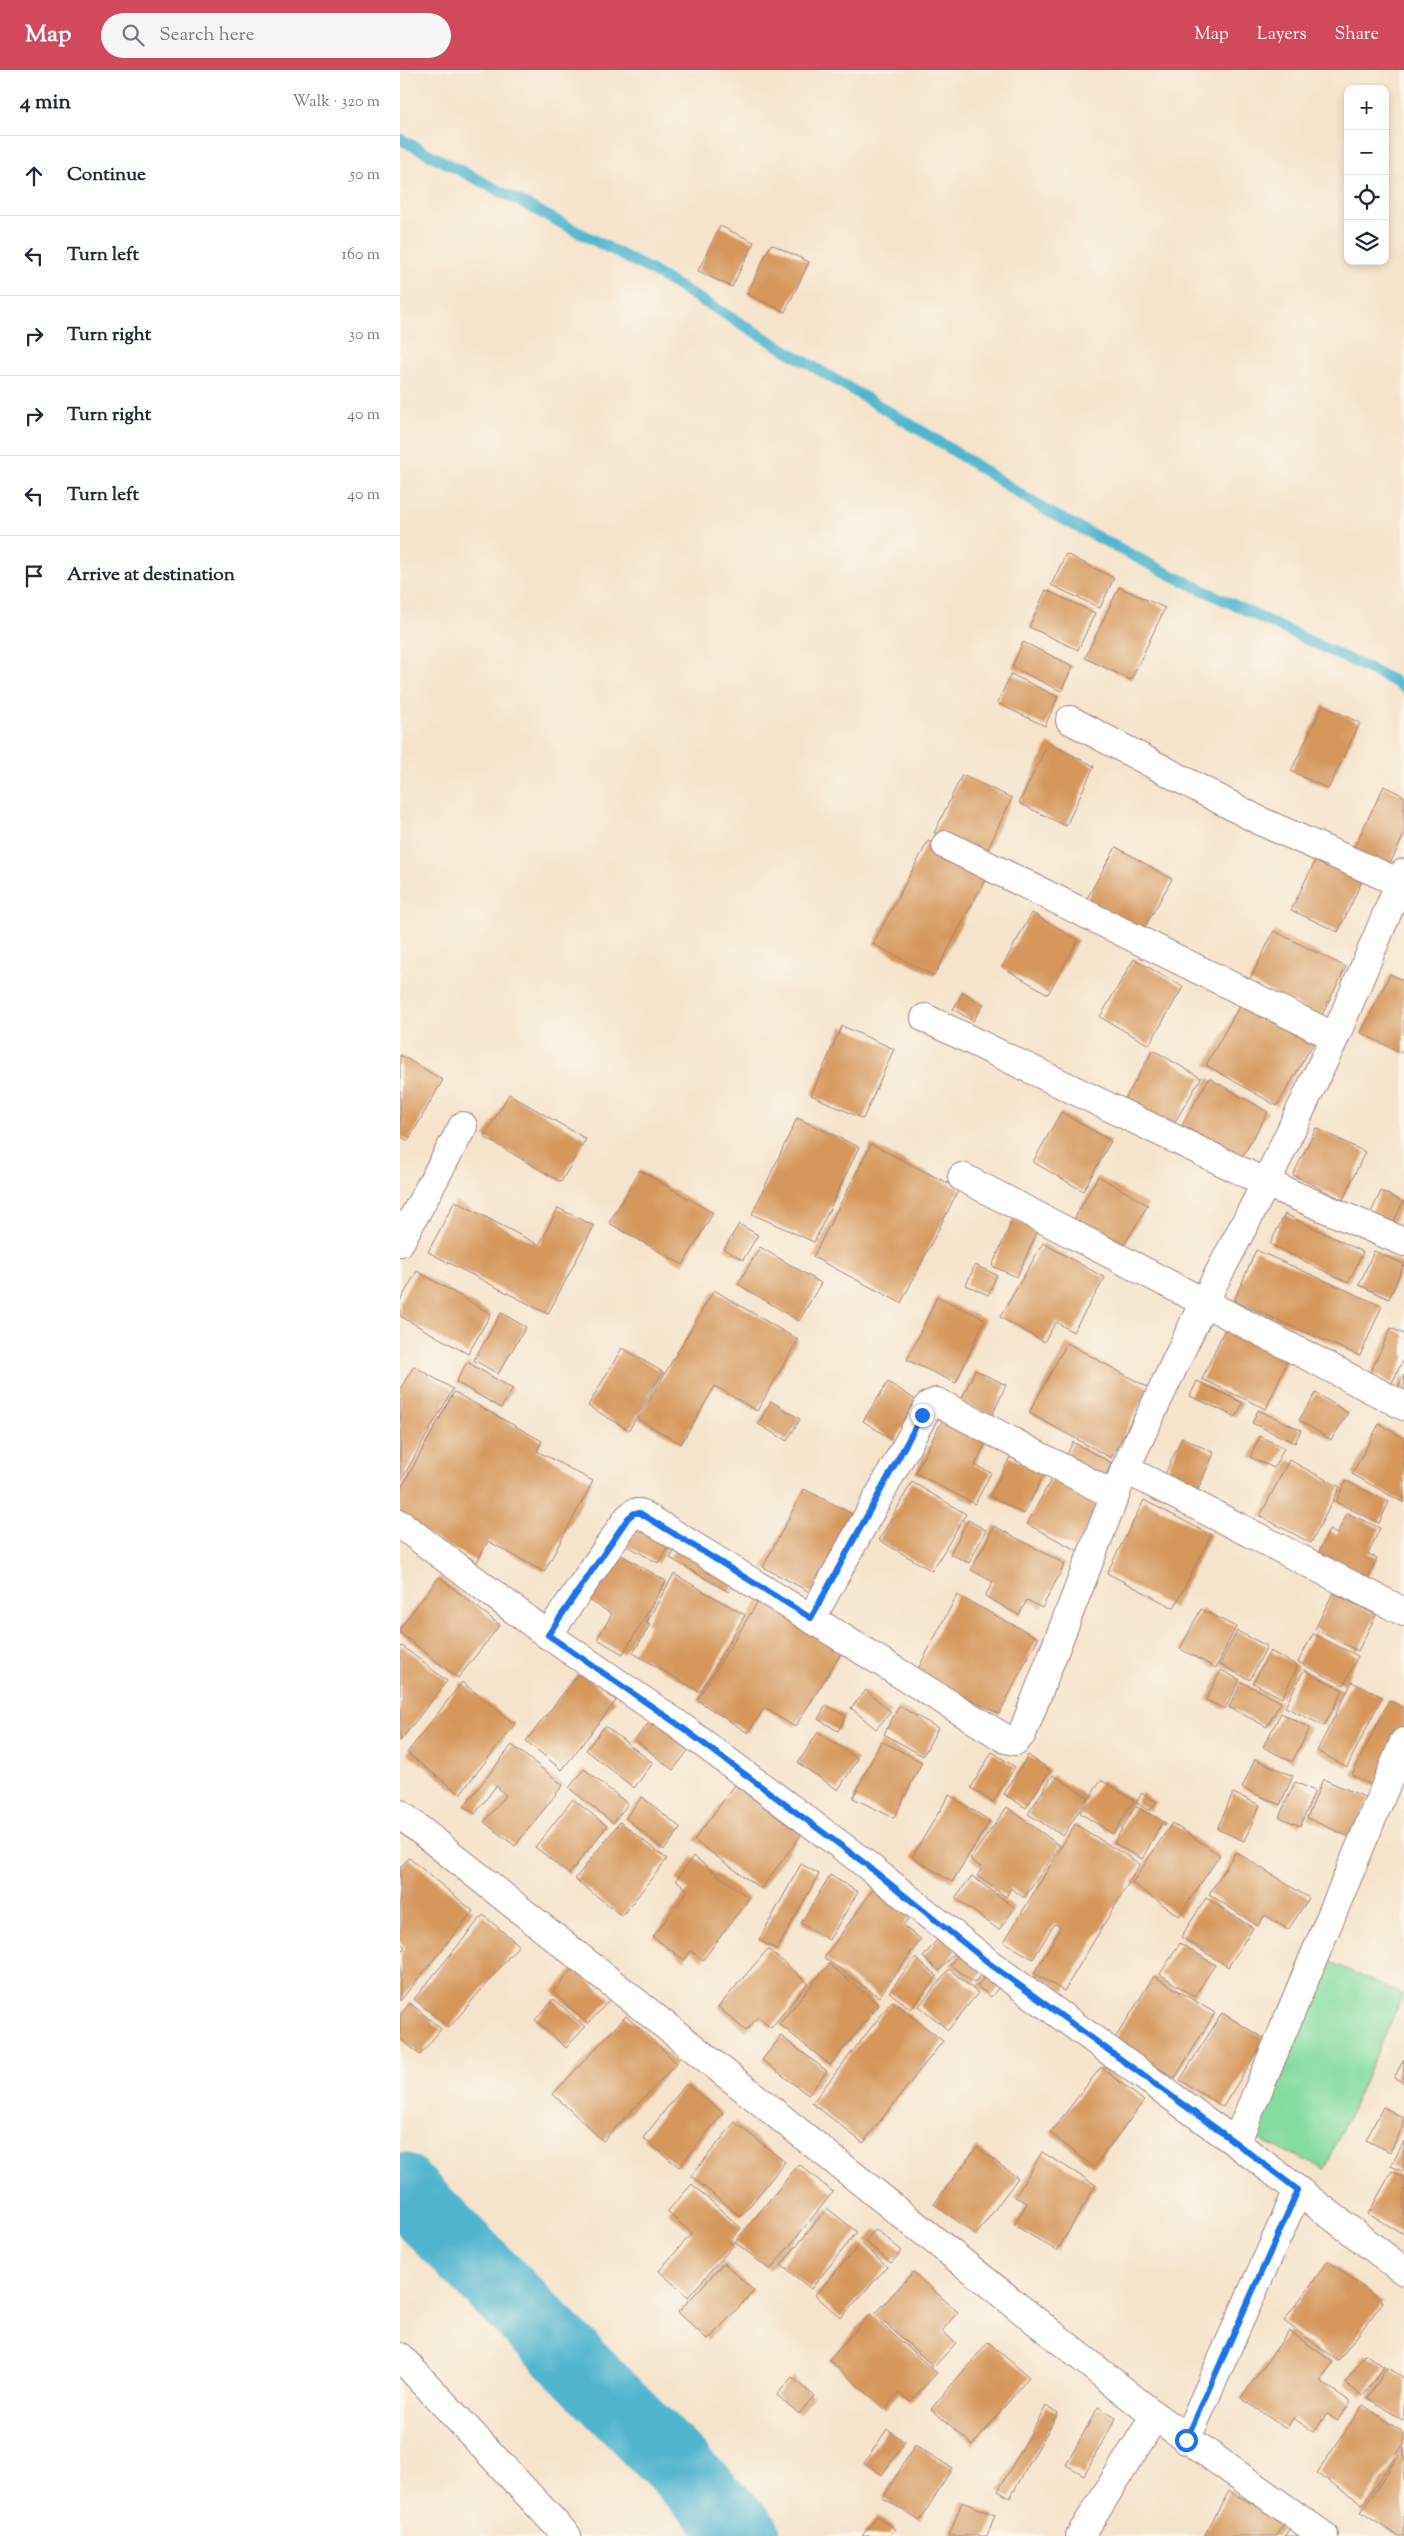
<!DOCTYPE html>
<meta charset="utf-8">
<style>
body{margin:0;font-family:"Sorts Mill Goudy",serif;background:#f6f6f7;color:#1f2937}
.controls{position:absolute;right:15px;top:15px;display:grid;overflow:hidden;border-radius:10px;box-shadow:0 2px 8px #0003}
.controls button{width:45px;height:45px;display:grid;place-items:center;padding:0;border:0;border-bottom:1px solid #e0e1e3;background:#fff;color:#1f2937;font:25px sans-serif}
.stop{position:absolute;width:15px;height:15px;margin:-11px;border:4px solid #1a73e8;border-radius:50%;background:#fff}
.stop.end{background:#1a73e8;border-color:#fff;box-shadow:0 1px 5px #0008}
.list{margin:0;padding:0;list-style:none}
h2{display:flex;justify-content:space-between;align-items:center;height:65px;margin:0;padding:0 20px;font-size:21px}
h2 small{font-size:16px;font-weight:400;color:#747a83}
.list li{display:grid;grid-template-columns:32px 1fr auto;gap:15px;align-items:center;box-sizing:border-box;height:80px;padding:0 20px;border-top:1px solid #e0e1e3}
.list b{display:block;font-size:19px;white-space:nowrap}
.list em{font-size:16px;font-style:normal;color:#747a83}
.icon{flex:none;width:28px;height:28px;fill:none;stroke:currentColor;stroke-width:2;stroke-linecap:round;stroke-linejoin:round}
.map{position:relative;flex:none;width:1004px;height:2466px;overflow:hidden}
header{display:flex;align-items:center;gap:30px;box-sizing:border-box;height:70px;padding:0 25px;background:#d1495b;color:#fff}
header strong{font-size:24px}
nav{display:flex;gap:28px;margin-inline-start:auto;font-size:18px}
.search{width:350px;height:45px;background:#f6f6f7;display:flex;align-items:center;gap:12px;box-sizing:border-box;padding:0 18px;border-radius:28px;color:#747a83;font-size:19px}
main{display:flex}
aside{flex:1;background:#fff}
.map>svg:first-child{display:block}
</style>
<header>
<strong>Map</strong>
<div class="search"><svg class="icon" aria-label="search" viewBox="0 0 24 24"><circle cx="10" cy="10" r="6"/><path d="M15 15l6 6"/></svg>Search here</div>
<nav><a>Map</a><a>Layers</a><a>Share</a></nav>
</header>
<main>
<aside>
<h2>4 min<small>Walk · 320 m</small></h2>
<ul class="list">
<li><svg class="icon" aria-label="ahead" viewBox="0 0 24 24"><path d="M12 20V5M6 11l6-6 6 6"/></svg><div><b>Continue</b></div><em>50 m</em></li>
<li><svg class="icon" aria-label="left" viewBox="0 0 24 24"><path d="M17 20v-9H6M10 6l-5 5 5 5"/></svg><div><b>Turn left</b></div><em>160 m</em></li>
<li><svg class="icon" aria-label="right" viewBox="0 0 24 24"><path d="M7 20v-9h11M14 6l5 5-5 5"/></svg><div><b>Turn right</b></div><em>30 m</em></li>
<li><svg class="icon" aria-label="right" viewBox="0 0 24 24"><path d="M7 20v-9h11M14 6l5 5-5 5"/></svg><div><b>Turn right</b></div><em>40 m</em></li>
<li><svg class="icon" aria-label="left" viewBox="0 0 24 24"><path d="M17 20v-9H6M10 6l-5 5 5 5"/></svg><div><b>Turn left</b></div><em>40 m</em></li>
<li><svg class="icon" aria-label="arrive" viewBox="0 0 24 24"><path d="M6 21V4h12l-3 4 3 4H6"/></svg><div><b>Arrive at destination</b></div></li>
</ul>
</aside>
<div class="map">
<svg width="1004" height="2466" viewBox="0 0 1004 2466">
<rect width="100%" height="100%" fill="#fbf7ec"/>
<filter id="ink" filterUnits="userSpaceOnUse"><feTurbulence type="fractalNoise" baseFrequency=".02" numOctaves="2"/><feDisplacementMap in="SourceGraphic" scale="10" xChannelSelector="R" yChannelSelector="G"/><feConvolveMatrix kernelMatrix="1 2 1 2 8 2 1 2 1" color-interpolation-filters="sRGB"/></filter>
<filter id="wash" filterUnits="userSpaceOnUse"><feTurbulence type="fractalNoise" baseFrequency=".0096" numOctaves="4" result="noise"/><feDisplacementMap in="SourceGraphic" scale="20" xChannelSelector="R" yChannelSelector="G"/><feGaussianBlur stdDeviation="1.12" result="paint"/><feColorMatrix in="noise" values="0 0 0 0 0 0 0 0 0 0 0 0 0 0 0 0 0 1.4 0 .05"/><feComposite in="paint" operator="in"/></filter>
<g filter="url(#wash)">
<rect width="100%" height="100%" fill="#f6e3cb"/>
<polygon fill="#85dca1" stroke="#687e66" points="922,1888 1003,1925 925,2099 844,2063"/>
<g fill="none" stroke-linecap="round" stroke-linejoin="round">
<polyline stroke="#51b5cf" stroke-width="11" points="0,69 249,199 535,369 645,440 765,502 992,610 1004,618"/>
<polyline stroke="#51b5cf" stroke-width="70" points="0,2117 346,2466"/>
</g>
<g id="blocks">
<g fill="#d5975b">
<polygon points="320,156 354,172 332,217 298,201"/>
<polygon points="371,174 409,192 385,242 347,224"/>
<polygon points="666,484 714,508 700,538 651,515"/>
<polygon points="719,517 765,538 731,610 685,588"/>
<polygon points="646,520 695,543 678,580 629,557"/>
<polygon points="623,572 673,596 661,621 612,597"/>
<polygon points="611,604 658,627 645,656 597,633"/>
<polygon points="923,635 960,653 928,719 891,701"/>
<polygon points="648,673 694,696 666,756 619,733"/>
<polygon points="562,705 612,728 584,787 534,763"/>
<polygon points="984,716 1004,726 1004,765 986,802 950,785"/>
<polygon points="528,771 588,804 534,906 473,874"/>
<polygon points="716,777 772,809 742,862 686,830"/>
<polygon points="917,787 963,809 938,862 891,840"/>
<polygon points="632,843 678,870 648,924 602,897"/>
<polygon points="874,861 946,897 921,947 849,911"/>
<polygon points="734,889 783,917 749,975 700,947"/>
<polygon points="990,904 1004,911 1004,984 961,963"/>
<polygon points="563,922 584,934 573,951 553,939"/>
<polygon points="845,926 917,967 877,1036 806,995"/>
<polygon points="442,956 494,979 463,1049 411,1025"/>
<polygon points="753,980 801,1008 772,1057 725,1029"/>
<polygon points="0,985 43,1010 8,1071 0,1066"/>
<polygon points="809,1008 868,1042 841,1089 782,1055"/>
<polygon points="109,1024 186,1069 161,1112 84,1067"/>
<polygon points="661,1042 711,1071 683,1121 633,1092"/>
<polygon points="397,1048 459,1077 414,1172 352,1144"/>
<polygon points="916,1058 965,1082 943,1130 893,1105"/>
<polygon points="471,1074 559,1119 501,1233 413,1187"/>
<polygon points="240,1100 313,1143 283,1195 209,1153"/>
<polygon points="698,1106 748,1135 722,1179 673,1151"/>
<polygon points="981,1121 1003,1132 989,1162 967,1151"/>
<polygon points="55,1131 139,1175 158,1138 194,1156 148,1244 28,1182"/>
<polygon points="885,1144 963,1182 948,1213 870,1174"/>
<polygon points="613,1149 638,1160 617,1207 592,1196"/>
<polygon points="339,1154 358,1165 343,1190 324,1179"/>
<polygon points="643,1173 705,1208 673,1262 656,1252 644,1272 600,1247"/>
<polygon points="360,1177 421,1213 399,1251 338,1214"/>
<polygon points="856,1180 982,1236 960,1286 834,1231"/>
<polygon points="974,1181 1004,1194 989,1229 959,1215"/>
<polygon points="575,1195 597,1205 588,1225 566,1215"/>
<polygon points="17,1201 91,1244 68,1284 0,1246 0,1231"/>
<polygon points="314,1220 398,1270 357,1341 315,1316 281,1374 238,1349"/>
<polygon points="537,1227 585,1249 556,1313 507,1290"/>
<polygon points="101,1243 126,1257 98,1304 74,1290"/>
<polygon points="827,1254 891,1283 866,1339 802,1309"/>
<polygon points="991,1258 1004,1264 1004,1288 992,1313 970,1303"/>
<polygon points="667,1273 749,1318 711,1388 629,1343"/>
<polygon points="222,1278 263,1302 229,1360 188,1336"/>
<polygon points="67,1292 113,1319 101,1338 56,1312"/>
<polygon points="14,1296 53,1319 0,1412 0,1319"/>
<polygon points="575,1300 606,1315 592,1346 560,1332"/>
<polygon points="1004,1305 1004,1320 998,1317"/>
<polygon points="797,1311 843,1333 836,1347 790,1326"/>
<polygon points="488,1312 519,1332 494,1371 463,1351"/>
<polygon points="54,1322 142,1371 137,1381 193,1411 144,1502 88,1471 77,1492 0,1449 0,1420"/>
<polygon points="916,1323 948,1343 931,1370 899,1350"/>
<polygon points="371,1331 400,1349 387,1371 358,1354"/>
<polygon points="858,1340 901,1360 895,1373 852,1353"/>
<polygon points="544,1347 588,1369 575,1395 591,1403 575,1434 515,1403"/>
<polygon points="979,1354 1004,1368 1004,1433 952,1404"/>
<polygon points="860,1366 884,1378 874,1398 850,1387"/>
<polygon points="782,1367 814,1383 795,1426 762,1411"/>
<polygon points="673,1372 712,1393 702,1413 663,1393"/>
<polygon points="610,1387 644,1404 624,1444 590,1426"/>
<polygon points="889,1390 940,1417 911,1473 860,1446"/>
<polygon points="653,1406 703,1432 678,1481 627,1454"/>
<polygon points="946,1411 989,1432 979,1453 936,1432"/>
<polygon points="512,1412 566,1444 532,1501 479,1470"/>
<polygon points="404,1419 458,1447 417,1526 363,1497"/>
<polygon points="744,1430 811,1465 774,1538 707,1503"/>
<polygon points="947,1443 980,1458 968,1484 977,1488 963,1518 913,1495 929,1460 937,1464"/>
<polygon points="236,1450 271,1471 258,1493 222,1473"/>
<polygon points="568,1450 586,1460 569,1493 550,1484"/>
<polygon points="594,1456 665,1494 642,1538 627,1530 619,1545 585,1526 593,1512 571,1500"/>
<polygon points="280,1472 338,1506 329,1522 270,1488"/>
<polygon points="216,1482 266,1511 223,1584 197,1569 212,1544 189,1530"/>
<polygon points="274,1504 345,1545 300,1622 233,1583 250,1555 246,1553"/>
<polygon points="39,1507 100,1555 58,1608 0,1563 0,1558"/>
<polygon points="933,1523 976,1545 958,1581 915,1559"/>
<polygon points="362,1525 445,1577 395,1657 364,1638 348,1663 297,1630"/>
<polygon points="557,1525 638,1568 599,1644 517,1601"/>
<polygon points="801,1539 836,1557 816,1598 780,1579"/>
<polygon points="837,1561 867,1576 850,1610 820,1594"/>
<polygon points="913,1564 958,1586 944,1615 898,1592"/>
<polygon points="2,1576 47,1611 0,1671 0,1578"/>
<polygon points="870,1581 898,1596 882,1628 853,1613"/>
<polygon points="821,1600 840,1610 825,1639 806,1630"/>
<polygon points="904,1600 943,1620 924,1656 885,1637"/>
<polygon points="180,1602 216,1631 162,1700 126,1671"/>
<polygon points="62,1612 115,1654 60,1724 7,1683"/>
<polygon points="842,1612 881,1632 867,1657 829,1637"/>
<polygon points="952,1612 982,1627 947,1697 917,1681"/>
<polygon points="466,1620 491,1642 476,1659 451,1638"/>
<polygon points="989,1630 1004,1638 1004,1655 974,1716 952,1705"/>
<polygon points="426,1635 446,1646 438,1661 418,1649"/>
<polygon points="499,1636 538,1658 523,1686 484,1664"/>
<polygon points="881,1643 910,1658 892,1692 863,1677"/>
<polygon points="253,1647 291,1677 273,1700 235,1670"/>
<polygon points="205,1656 253,1693 234,1718 186,1680"/>
<polygon points="418,1662 458,1689 438,1720 398,1693"/>
<polygon points="481,1671 522,1692 494,1748 453,1728"/>
<polygon points="112,1675 163,1715 115,1776 84,1752 106,1725 96,1716 75,1744 64,1736"/>
<polygon points="592,1682 615,1697 593,1732 571,1718"/>
<polygon points="628,1685 650,1700 626,1738 604,1724"/>
<polygon points="855,1689 893,1706 880,1735 842,1718"/>
<polygon points="184,1699 228,1734 213,1753 169,1718"/>
<polygon points="653,1705 688,1727 663,1766 628,1744"/>
<polygon points="923,1709 969,1729 952,1768 907,1748"/>
<polygon points="701,1710 734,1730 713,1764 680,1743"/>
<polygon points="895,1712 915,1721 900,1756 879,1747"/>
<polygon points="335,1715 401,1765 361,1819 294,1770"/>
<polygon points="742,1723 756,1732 750,1741 736,1733"/>
<polygon points="833,1723 860,1735 844,1771 817,1759"/>
<polygon points="549,1725 590,1751 552,1812 512,1787"/>
<polygon points="242,1727 281,1758 264,1780 225,1748"/>
<polygon points="173,1729 207,1756 169,1804 135,1777"/>
<polygon points="735,1736 766,1753 765,1755 762,1753 742,1789 714,1773"/>
<polygon points="607,1737 660,1776 624,1828 611,1818 606,1827 577,1806 582,1798 570,1789"/>
<polygon points="220,1752 267,1789 222,1846 175,1809"/>
<polygon points="772,1753 820,1785 779,1846 732,1813"/>
<polygon points="675,1754 740,1794 664,1921 634,1903 661,1857 654,1854 633,1889 604,1872"/>
<polygon points="836,1782 909,1828 888,1860 865,1845 858,1856 809,1824"/>
<polygon points="293,1786 349,1828 303,1890 291,1881 284,1890 253,1867 288,1820 276,1810"/>
<polygon points="9,1788 73,1841 0,1931 0,1884 5,1877 0,1873 0,1798"/>
<polygon points="401,1794 419,1804 377,1880 359,1870"/>
<polygon points="430,1805 458,1822 429,1870 401,1853"/>
<polygon points="572,1806 615,1838 599,1860 555,1828"/>
<polygon points="474,1818 511,1844 503,1856 521,1869 479,1927 424,1888"/>
<polygon points="806,1828 853,1858 828,1897 781,1867"/>
<polygon points="83,1845 119,1875 49,1958 14,1929"/>
<polygon points="541,1865 557,1879 539,1901 523,1887"/>
<polygon points="780,1873 815,1895 794,1927 760,1904"/>
<polygon points="564,1877 587,1896 574,1913 550,1895"/>
<polygon points="368,1879 408,1913 371,1958 358,1947 346,1961 318,1937"/>
<polygon points="515,1888 537,1906 511,1939 489,1922"/>
<polygon points="429,1894 479,1935 430,1995 379,1954"/>
<polygon points="174,1897 210,1929 188,1954 153,1922"/>
<polygon points="549,1899 578,1923 548,1960 519,1936"/>
<polygon points="591,1900 604,1911 591,1927 577,1916"/>
<polygon points="754,1906 815,1943 775,2008 714,1970"/>
<polygon points="154,1929 185,1957 166,1978 135,1950"/>
<polygon points="492,1931 543,1971 463,2073 412,2033"/>
<polygon points="10,1933 41,1959 20,1985 0,1968 0,1945"/>
<polygon points="822,1943 865,1969 823,2037 780,2010"/>
<polygon points="226,1946 277,1993 203,2071 153,2024"/>
<polygon points="381,1966 427,2001 408,2025 362,1990"/>
<polygon points="1004,1989 1004,2013 994,2008"/>
<polygon points="701,1997 744,2031 694,2097 650,2063"/>
<polygon points="286,2014 323,2043 279,2097 243,2068"/>
<polygon points="983,2037 1004,2048 1004,2055 990,2082 966,2070"/>
<polygon points="335,2052 385,2092 341,2147 291,2106"/>
<polygon points="1004,2071 1004,2102 991,2096"/>
<polygon points="577,2077 618,2108 576,2165 534,2134"/>
<polygon points="642,2082 696,2115 657,2181 614,2155 627,2133 615,2127"/>
<polygon points="399,2094 433,2122 370,2200 335,2172"/>
<polygon points="992,2101 1004,2108 1004,2164 968,2144"/>
<polygon points="292,2114 341,2158 330,2171 334,2175 288,2227 259,2201 292,2163 267,2142"/>
<polygon points="427,2138 457,2162 411,2219 381,2195"/>
<polygon points="476,2159 502,2181 491,2193 465,2171"/>
<polygon points="461,2173 487,2197 441,2248 415,2225"/>
<polygon points="928,2191 983,2232 938,2291 884,2251"/>
<polygon points="324,2193 354,2221 308,2270 278,2242"/>
<polygon points="513,2202 558,2242 542,2261 556,2273 534,2297 475,2244"/>
<polygon points="470,2244 537,2303 510,2332 499,2323 485,2339 429,2290"/>
<polygon points="889,2261 933,2292 920,2311 951,2332 937,2351 927,2344 914,2362 893,2348 886,2359 841,2328"/>
<polygon points="588,2272 629,2307 573,2375 531,2339"/>
<polygon points="965,2284 984,2297 963,2326 945,2313"/>
<polygon points="987,2297 1004,2308 1004,2351 968,2328"/>
<polygon points="392,2307 414,2326 399,2344 377,2325"/>
<polygon points="963,2335 1004,2363 1004,2374 963,2434 917,2403"/>
<polygon points="646,2336 658,2343 610,2428 598,2421"/>
<polygon points="698,2337 716,2348 684,2405 666,2395"/>
<polygon points="487,2359 505,2372 482,2405 464,2393"/>
<polygon points="515,2375 552,2398 520,2451 483,2428"/>
<polygon points="1004,2378 1004,2466 997,2466 961,2442"/>
<polygon points="829,2421 885,2452 877,2466 804,2466"/>
<polygon points="562,2432 595,2445 587,2466 549,2466"/>
<polygon points="477,2446 495,2459 489,2466 462,2466"/>
<polygon points="889,2459 901,2466 885,2466"/>
</g>
</g>
</g>
<g filter="url(#ink)">
<use href="#blocks" fill-opacity="0" stroke="#a0817b" stroke-width="1"/>
<g fill="none" stroke-linecap="round" stroke-linejoin="round">
<g stroke="#a0817b" stroke-width="30">
<g id="minor">
<polyline points="670,650 860,751 1000,813"/>
<polyline points="546,775 935,967"/>
<polyline points="525,948 866,1113 1004,1172"/>
<polyline points="562,1107 1004,1336"/>
<polyline points="0,1172 63,1056"/>
<polyline points="725,1399 804,1232 866,1113 935,967 1004,803"/>
<polyline points="0,1454 148,1565 276,1653 463,1792 590,1894 836,2073 1004,2201"/>
<polyline points="411,1549 529,1335 537,1332 715,1426"/>
<polyline points="148,1565 228,1448 234,1443 240,1443 606,1669 615,1671 622,1664 725,1399 1004,1542"/>
<polyline points="0,1744 755,2346 924,2466"/>
<polyline points="836,2073 1004,1672"/>
<polyline points="786,2370 898,2120"/>
<polyline points="680,2466 755,2346"/>
</g>
</g>
<g stroke="#a0817b" stroke-width="30">
<polyline id="tertiary" points="0,2287 167,2466"/>
</g>
<use href="#minor" stroke="#fff" stroke-width="28"/>
<use href="#tertiary" stroke="#fff" stroke-width="28"/>
</g>
</g>
<g fill="none" stroke-linecap="round" stroke-linejoin="round" filter="url(#ink)">
<polyline stroke="#1a73e8" stroke-width="6" points="522,1345 411,1548 240,1443 234,1443 228,1448 148,1565 276,1653 463,1792 590,1894 836,2073 898,2120 786,2370"/>
</g>
</svg>
<div class="controls">
<button>+</button>
<button>−</button>
<button><svg class="icon" aria-label="locate" viewBox="0 0 24 24"><circle cx="12" cy="12" r="6"/><path d="M12 2v4M12 18v4M2 12h4M18 12h4"/></svg></button>
<button><svg class="icon" aria-label="layers" viewBox="0 0 24 24"><path d="M12 4l9 5-9 5-9-5zM3 14l9 5 9-5"/></svg></button>
</div>
<div class="stop" style="left:786px;top:2370px"></div>
<div class="stop end" style="left:522px;top:1345px"></div>
</div>
</main>
